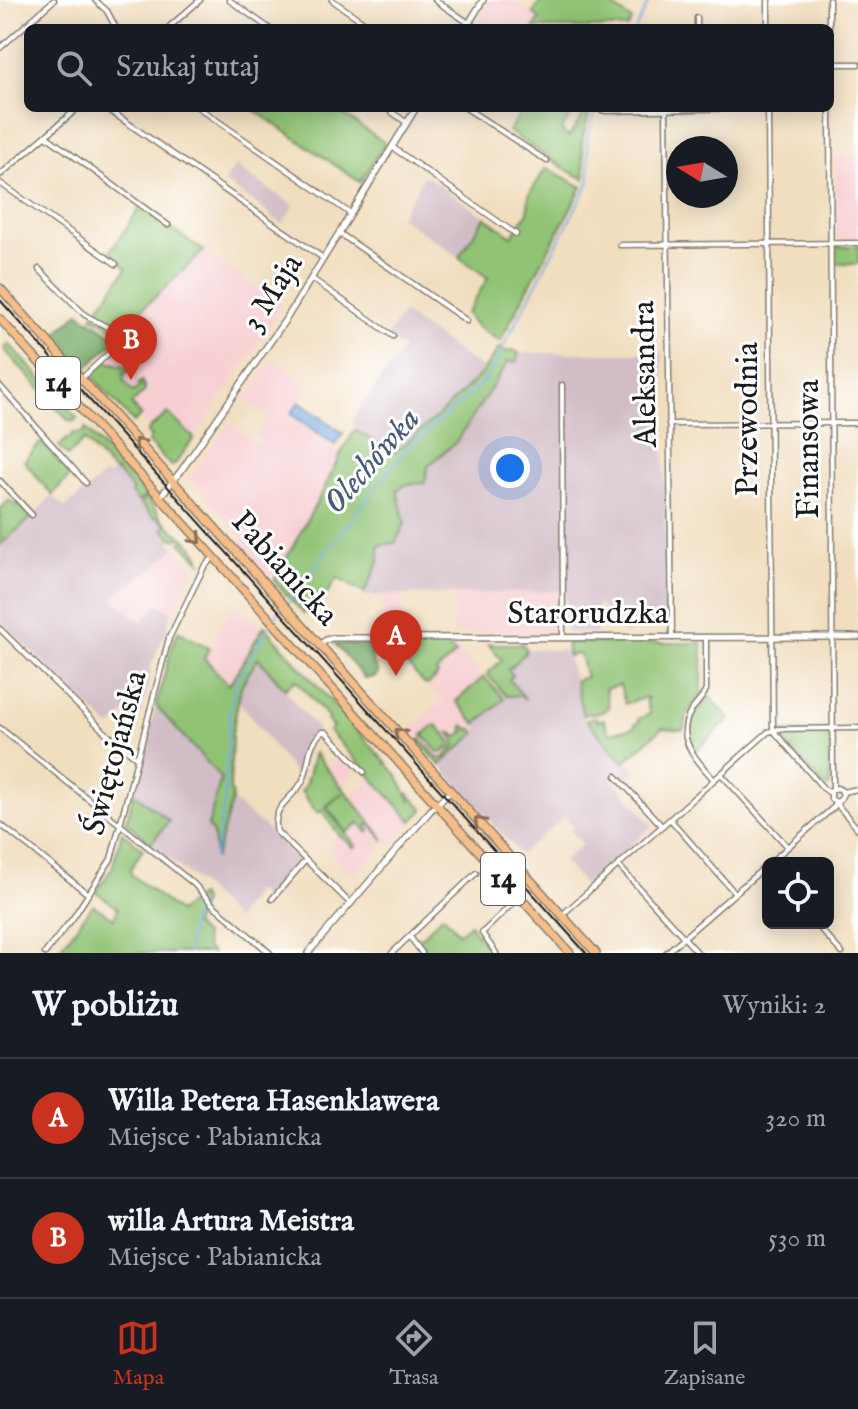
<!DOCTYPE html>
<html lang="pl">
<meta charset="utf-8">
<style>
body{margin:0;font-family:"IM FELL English",serif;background:#242831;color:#f1f3f6}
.controls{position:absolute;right:24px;bottom:24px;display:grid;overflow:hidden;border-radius:12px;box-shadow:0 4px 20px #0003}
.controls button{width:72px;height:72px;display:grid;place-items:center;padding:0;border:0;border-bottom:2px solid #363941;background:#171b24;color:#f1f3f6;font:40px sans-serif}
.compass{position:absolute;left:666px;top:136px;width:72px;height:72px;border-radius:50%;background:#171b24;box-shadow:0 4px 20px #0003;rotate:281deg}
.you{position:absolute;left:510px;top:468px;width:28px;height:28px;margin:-20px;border:6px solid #fff;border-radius:50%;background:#1a73e8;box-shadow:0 0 0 12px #1a73e833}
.badge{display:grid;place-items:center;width:52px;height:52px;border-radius:50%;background:#c8321e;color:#fff;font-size:26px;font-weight:700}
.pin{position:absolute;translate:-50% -66px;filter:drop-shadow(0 2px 4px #0008)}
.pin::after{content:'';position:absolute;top:42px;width:28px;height:24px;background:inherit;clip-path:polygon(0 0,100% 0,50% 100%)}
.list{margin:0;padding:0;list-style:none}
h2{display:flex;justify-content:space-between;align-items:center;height:104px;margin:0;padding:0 32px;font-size:34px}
h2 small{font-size:26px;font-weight:400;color:#9ea1a6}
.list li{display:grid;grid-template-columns:52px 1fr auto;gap:24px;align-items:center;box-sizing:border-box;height:120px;padding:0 32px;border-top:2px solid #363941}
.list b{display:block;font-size:30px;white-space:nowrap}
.list p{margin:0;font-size:26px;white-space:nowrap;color:#9ea1a6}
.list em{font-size:26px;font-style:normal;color:#9ea1a6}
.icon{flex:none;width:44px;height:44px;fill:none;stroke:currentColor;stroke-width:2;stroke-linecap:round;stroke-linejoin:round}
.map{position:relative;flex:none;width:858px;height:953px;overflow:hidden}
.search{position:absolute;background:#171b24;box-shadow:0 4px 20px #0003;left:24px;right:24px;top:24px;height:88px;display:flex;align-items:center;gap:20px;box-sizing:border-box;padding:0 28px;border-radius:12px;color:#9ea1a6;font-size:30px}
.sheet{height:344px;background:#171b24}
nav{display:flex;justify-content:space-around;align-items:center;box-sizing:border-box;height:112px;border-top:2px solid #363941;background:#171b24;font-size:22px;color:#9ea1a6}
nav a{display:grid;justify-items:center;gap:4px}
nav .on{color:#c8321e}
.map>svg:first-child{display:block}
</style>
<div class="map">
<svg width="858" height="953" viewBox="0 0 858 953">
<rect width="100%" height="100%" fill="#fff"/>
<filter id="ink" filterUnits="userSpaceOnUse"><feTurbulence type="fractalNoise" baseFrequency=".0125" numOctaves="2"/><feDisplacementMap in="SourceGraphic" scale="16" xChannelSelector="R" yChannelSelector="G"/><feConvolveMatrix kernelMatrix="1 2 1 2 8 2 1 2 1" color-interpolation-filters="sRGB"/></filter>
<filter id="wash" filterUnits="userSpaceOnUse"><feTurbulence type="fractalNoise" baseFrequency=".006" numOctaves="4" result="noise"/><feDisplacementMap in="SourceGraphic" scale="32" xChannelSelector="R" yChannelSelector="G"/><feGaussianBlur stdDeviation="1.8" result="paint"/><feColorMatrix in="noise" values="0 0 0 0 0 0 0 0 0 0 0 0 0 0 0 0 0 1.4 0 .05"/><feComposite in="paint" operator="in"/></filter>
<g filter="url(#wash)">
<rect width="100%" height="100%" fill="#f1debf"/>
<g fill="#f7cfd2">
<polygon points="491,0 512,0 540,19 534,28 487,28 478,22"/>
<polygon points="858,154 858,238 839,239 836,236 835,155"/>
<polygon points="204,251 282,306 249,358 194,438 169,413 149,429 139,418 134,423 91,375 128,338 120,330"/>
<polygon points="272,360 309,385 289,415 281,411 341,453 324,489 274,581 236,540 244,539 189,478 228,423 258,444 261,439 255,436 268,417 244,398 252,390"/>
<polygon points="175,548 196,570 192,579 189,579 184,588 186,590 175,613 158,604 142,622 113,600 141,575 147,573"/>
<polygon points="559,591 558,633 453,633 454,593"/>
<polygon points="384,596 403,596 403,633 382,633"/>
<polygon points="235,603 262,629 229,686 203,658"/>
<polygon points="395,643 447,643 453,650 457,648 483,678 455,701 480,729 440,765 409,731 441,700 427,686 423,685 396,653"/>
<polygon points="314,753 328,770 344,754 357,768 341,787 351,799 371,777 412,821 388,846 383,841 371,858 352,874 341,864 328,847 339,834 322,811 317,813 301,791 305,786"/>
</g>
<g fill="#d2bdc6">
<polygon points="235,166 294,206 282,224 270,216 271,214 224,182"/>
<polygon points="424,175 485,217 459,257 400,217"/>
<polygon points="403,313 485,370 437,417 393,453 355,430 352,420 403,348 386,337"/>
<polygon points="519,353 662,353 667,623 629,623 629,634 622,633 621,621 614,613 604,613 601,605 597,605 597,633 569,633 566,628 566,591 363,596 379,562 379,545 397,490 407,484 457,441 508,361 516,361"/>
<polygon points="116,470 133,490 131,493 154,517 157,516 166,526 164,529 172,538 170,541 175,548 147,573 141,575 113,599 142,622 158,604 171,611 167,629 152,663 147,691 142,707 142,714 130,708 111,728 0,620 0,545 35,514 52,495 65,508 105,474 109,476"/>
<polygon points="526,649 566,650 585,721 624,762 628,760 637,770 626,780 617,769 610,776 653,826 585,886 563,861 583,844 570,830 573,827 564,817 520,854 440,765 479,730 476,725 507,696 520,696 523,699 525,698 510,680 512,675 508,669 525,653"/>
<polygon points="258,658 318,730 304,741 306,753 299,780 238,700 241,686"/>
<polygon points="156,706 221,778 208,826 213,834 215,855 232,800 269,831 300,863 267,899 255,891 235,920 202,886 151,843 169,821 134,793"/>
</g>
<g fill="#91c374" stroke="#567048" stroke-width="2">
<polygon points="542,0 604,0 632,20 628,28 534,28 540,19 533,13"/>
<polygon points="251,108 334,108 385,143 360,182"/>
<polygon points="525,108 529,108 540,116 545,108 576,108 561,130 569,137 586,111 589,114 582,141 585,179 570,172 508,131"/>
<polygon points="546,168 582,187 500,341 477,327 466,314 488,278 459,257 485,217 512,236 528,212 529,195"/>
<polygon points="140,208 204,251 117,333 100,320 92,317 127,268 109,253"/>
<polygon points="858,246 858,264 835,264 835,247"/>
<polygon points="9,344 77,418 73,422 71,420 69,421 4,349"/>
<polygon points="499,348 507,352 513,350 519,353 516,362 508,362 457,441 428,466 425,483 407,484 397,490 405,523 395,543 379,545 379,562 364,593 337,578 325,597 304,614 274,581 324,489 341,453 355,430 394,453 437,417 481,374"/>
<polygon points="106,361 127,367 130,370 126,373 123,373 125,376 123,379 133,392 140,387 138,384 142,381 145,391 131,404 141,415 134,423 91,375"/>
<polygon points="168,413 194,438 175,464 171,466 148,442 151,437 147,433 149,429"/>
<polygon points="85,428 146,495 139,502 131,493 133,490 116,471 114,472 84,440 68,456 59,446 74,433 84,433"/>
<polygon points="41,442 71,475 52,495 24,461"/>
<path d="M 147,497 C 154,508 161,520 171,528 C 183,538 197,545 201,562 L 181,542 L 184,539 L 181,536 L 177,539 L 172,538 L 163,529 L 166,526 L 157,516 L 154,518 L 140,503 Z"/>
<polygon points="9,500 16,505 19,503 32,517 0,545 0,509"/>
<polygon points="264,626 397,775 411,802 409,794 422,807 423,810 412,821 329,731 333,727 327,720 329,718 296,680 285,689 258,658 241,686 232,734 230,790 232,792 232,800 215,859 213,834 208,826 221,778 156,706 172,647 178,631 209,648 204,658 229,685"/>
<polygon points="566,643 702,643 702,693 688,712 683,730 662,728 624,762 586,720 596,717 597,721 604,719 609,733 635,727 635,724 639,722 638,719 650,714 646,700 648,699 647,697 625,704 620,685 605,689 609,707 602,712 583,715 575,680 586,677 580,655 578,654 568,656"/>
<polygon points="395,644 446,644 456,654 436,672 438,675 427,685 424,684 397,653"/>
<polygon points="488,644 523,644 526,649 525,653 508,670 512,675 509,680 525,698 524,699 520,696 506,696 487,674 502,660"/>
<polygon points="484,677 504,699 476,724 456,701"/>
<path d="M 710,697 L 730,719 L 695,751 C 683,726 694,714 710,697 Z"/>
<polygon points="437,725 451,741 451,746 442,753 438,752 423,735 433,726"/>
<polygon points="464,725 469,730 472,728 476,733 440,765 418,741 421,739 438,758 444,758 455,746 454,738 449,732 459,737 465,732 462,729"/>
<polygon points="778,732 830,732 830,785 828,787 824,787 777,733"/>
<polygon points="314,753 377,830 384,840 370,824 367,826 370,831 368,833 359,823 347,832 327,807 342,793 325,807 356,846 354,848 339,835 322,811 317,813 301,791 305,786"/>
<polygon points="134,793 169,821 151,843 126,822"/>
<polygon points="122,832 143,849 130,870 132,875 178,912 199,896 203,902 194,926 204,935 206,948 212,953 56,953 93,905 114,918 118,908 96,892 112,868"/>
<polygon points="443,915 459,933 470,924 490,953 426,953 417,941"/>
</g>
<g fill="#74a966" stroke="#486241" stroke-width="2">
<path d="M 79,312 C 92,324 103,325 116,340 L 86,369 L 82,368 L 54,336 Z"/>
<polygon points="335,644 371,645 373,664 376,667 378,674 375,677 365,679"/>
</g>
<polygon fill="#79aae4" stroke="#4a6380" stroke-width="2" points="299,402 343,433 335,445 291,414"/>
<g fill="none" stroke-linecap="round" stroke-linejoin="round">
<g stroke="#79aae4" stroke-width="2">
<polyline points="636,28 650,0"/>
<polyline points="287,603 402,454 483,382 489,374 590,181 587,140 596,109"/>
<polyline points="274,618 283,608"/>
<polyline points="214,858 224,802 230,707 237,681 270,624"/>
<polyline points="188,953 191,922 201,902"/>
</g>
</g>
</g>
<g filter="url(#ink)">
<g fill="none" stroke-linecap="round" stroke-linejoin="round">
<g stroke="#867d6e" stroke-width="7">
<g id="minor">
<polyline points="95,0 107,11 116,28"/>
<polyline points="229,0 269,28"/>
<polyline points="332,0 372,28"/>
<polyline points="435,0 476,28"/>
<polyline points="768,0 768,28"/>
<polyline points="829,0 829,28"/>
<polyline points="697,18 697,28"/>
<polyline points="168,28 200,0"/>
<polyline points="0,48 54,0"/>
<polyline points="830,64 858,64"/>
<polyline points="106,108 323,258"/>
<polyline points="199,108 351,214"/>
<polyline points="386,108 407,123"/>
<polyline points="466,108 547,161"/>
<polyline points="592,108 606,111 747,108"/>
<polyline points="768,108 773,730"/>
<polyline points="830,108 833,789"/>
<polyline points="666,110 672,638"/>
<polyline points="46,136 168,225"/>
<polyline points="392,147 516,234"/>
<polyline points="0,175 78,108"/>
<polyline points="0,183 116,264"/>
<polyline points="339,233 467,321"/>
<polyline points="620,245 858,243"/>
<polyline points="39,269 85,315 107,327 122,341 81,379"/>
<polyline points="311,278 393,336"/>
<polyline points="562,385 563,638"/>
<polyline points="0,386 86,483"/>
<polyline points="669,424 858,423"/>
<polyline points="0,481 32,515"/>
<polyline points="0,629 108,735 137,758"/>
<path d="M 706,638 L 706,690 C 702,699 696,704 691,711 C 674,739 697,760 714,780"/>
<polyline points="0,728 194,884 213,905 270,953"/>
<polyline points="773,730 823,788 830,793"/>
<polyline points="721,774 787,846"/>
<polyline points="616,776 662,826"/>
<polyline points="842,792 858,789"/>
<polyline points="838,802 839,807 858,829"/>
<polyline points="670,819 734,892"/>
<polyline points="0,824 88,894"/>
<polyline points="618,865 698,953"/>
<polyline points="272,899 305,861"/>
<path d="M 351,904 L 277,832 C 270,803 296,799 304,778 C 310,760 307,746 322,732 L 326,732 L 364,772"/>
<polyline points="562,915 768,732 779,729 858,728"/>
<polyline points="815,923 842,953"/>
<polyline points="410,937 422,953"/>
<polyline points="45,953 73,918 111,859 169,638 204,567 214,557"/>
<polyline points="392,953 476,873"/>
<polyline points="496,953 482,933 519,897"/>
<polyline points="666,953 834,807 836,802 840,800 843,794 841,790 837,788 831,791 831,799 836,802"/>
</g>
</g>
<g stroke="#867d6e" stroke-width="8">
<g id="tertiary">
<polyline points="466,28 483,0"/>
<polyline points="160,497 181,471 288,316 416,108"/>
<polyline points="320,645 326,640 332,638 858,637"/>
<polyline points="308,953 430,811 451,791"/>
</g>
</g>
<g stroke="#867d6e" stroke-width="10">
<g id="primary">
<polyline points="0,288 596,953"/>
<polyline points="0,319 570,953"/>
</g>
</g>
<use href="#minor" stroke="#fff" stroke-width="4"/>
<use href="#tertiary" stroke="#fff" stroke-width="5"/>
<use href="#primary" stroke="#f7bd88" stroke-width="7"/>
<polyline stroke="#1c1c1c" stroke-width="2" points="0,300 586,953"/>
</g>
<defs><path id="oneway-chevron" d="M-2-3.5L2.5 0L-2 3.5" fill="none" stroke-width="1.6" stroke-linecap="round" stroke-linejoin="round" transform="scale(2)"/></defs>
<g stroke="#8a6c52">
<use href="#oneway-chevron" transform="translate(139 443) rotate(-132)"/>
<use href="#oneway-chevron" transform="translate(197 539) rotate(48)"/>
<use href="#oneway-chevron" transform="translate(399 733) rotate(-132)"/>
<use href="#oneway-chevron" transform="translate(479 822) rotate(-132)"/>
</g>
</g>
<g text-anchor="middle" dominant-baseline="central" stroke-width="6" stroke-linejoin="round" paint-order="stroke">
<g fill="#fff" stroke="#606060" stroke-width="2">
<rect x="36" y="357" width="44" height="52" rx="6"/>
<rect x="481" y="853" width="44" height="52" rx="6"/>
</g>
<g font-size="30" font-weight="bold" fill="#1c1c1c">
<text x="58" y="383">14</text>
<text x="503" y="879">14</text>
</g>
<g font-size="32" fill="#1c1c1c" stroke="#fff">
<text transform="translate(273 293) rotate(-57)">3 Maja</text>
<text transform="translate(646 374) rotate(-91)">Aleksandra</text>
<text transform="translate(748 419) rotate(-90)">Przewodnia</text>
<text transform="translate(809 449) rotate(-90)">Finansowa</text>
<text transform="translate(284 569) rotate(48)">Pabianicka</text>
<text x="588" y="614">Starorudzka</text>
<text transform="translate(116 753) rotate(-75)">Świętojańska</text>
</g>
<g font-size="34" font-style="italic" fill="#465c76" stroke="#fff">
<text transform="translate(372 461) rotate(-49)">Olechówka</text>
</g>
</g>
</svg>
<div class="controls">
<button><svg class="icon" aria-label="locate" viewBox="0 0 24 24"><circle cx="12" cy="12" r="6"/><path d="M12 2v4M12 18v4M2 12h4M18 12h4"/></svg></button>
</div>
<svg class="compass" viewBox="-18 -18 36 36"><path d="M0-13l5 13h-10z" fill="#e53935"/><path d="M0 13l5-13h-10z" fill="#9ea1a6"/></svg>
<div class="you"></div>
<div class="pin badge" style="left:396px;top:676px">A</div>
<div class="pin badge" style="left:131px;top:380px">B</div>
<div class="search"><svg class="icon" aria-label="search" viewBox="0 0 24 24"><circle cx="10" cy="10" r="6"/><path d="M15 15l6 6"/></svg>Szukaj tutaj</div>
</div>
<section class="sheet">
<h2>W pobliżu<small>Wyniki: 2</small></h2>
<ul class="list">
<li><span class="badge">A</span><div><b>Willa Petera Hasenklawera</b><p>Miejsce · Pabianicka</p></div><em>320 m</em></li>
<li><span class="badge">B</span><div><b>willa Artura Meistra</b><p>Miejsce · Pabianicka</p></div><em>530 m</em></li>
</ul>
</section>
<nav>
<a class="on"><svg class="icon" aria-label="map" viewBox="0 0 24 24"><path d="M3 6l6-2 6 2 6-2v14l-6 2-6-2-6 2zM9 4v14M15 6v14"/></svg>Mapa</a>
<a><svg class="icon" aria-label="directions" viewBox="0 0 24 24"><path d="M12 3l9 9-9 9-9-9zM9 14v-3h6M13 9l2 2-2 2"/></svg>Trasa</a>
<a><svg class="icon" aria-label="saved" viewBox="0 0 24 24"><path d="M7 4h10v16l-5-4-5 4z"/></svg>Zapisane</a>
</nav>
